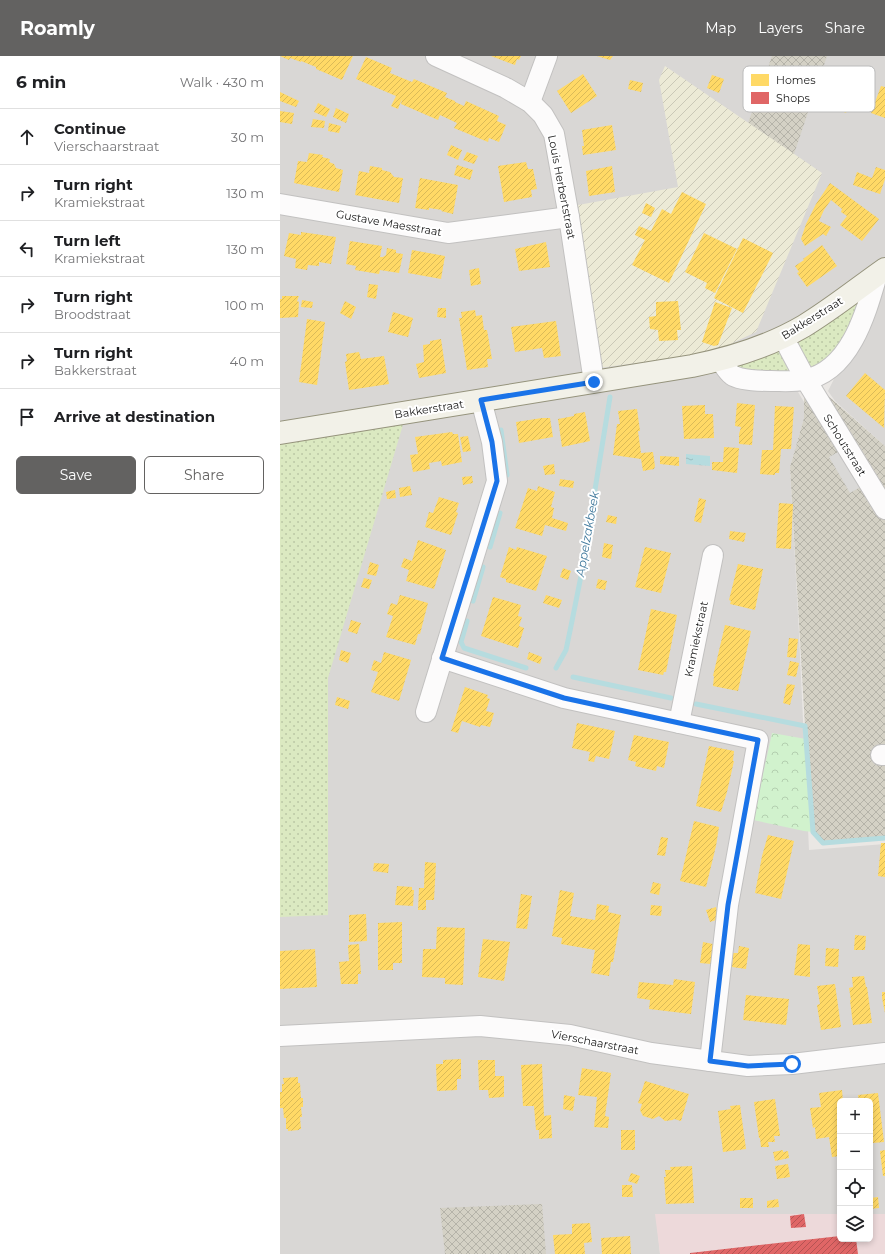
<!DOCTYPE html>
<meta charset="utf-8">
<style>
body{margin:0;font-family:Montserrat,sans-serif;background:#f6f6f6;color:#202124}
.controls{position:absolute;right:12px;bottom:12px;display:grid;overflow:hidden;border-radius:6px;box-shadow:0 2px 6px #0003}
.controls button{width:36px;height:36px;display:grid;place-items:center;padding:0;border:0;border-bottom:1px solid #e0e0e0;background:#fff;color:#202124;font:20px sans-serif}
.stop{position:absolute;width:12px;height:12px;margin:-9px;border:3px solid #1a73e8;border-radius:50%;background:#fff}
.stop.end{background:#1a73e8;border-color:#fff;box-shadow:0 1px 4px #0008}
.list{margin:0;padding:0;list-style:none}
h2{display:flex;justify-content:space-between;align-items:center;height:52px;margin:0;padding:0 16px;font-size:17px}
h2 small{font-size:13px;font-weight:400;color:#757577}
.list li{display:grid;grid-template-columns:26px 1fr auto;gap:12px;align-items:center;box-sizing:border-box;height:56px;padding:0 16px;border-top:1px solid #e0e0e0}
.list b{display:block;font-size:15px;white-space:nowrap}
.list p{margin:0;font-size:13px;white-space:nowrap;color:#757577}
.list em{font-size:13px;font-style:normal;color:#757577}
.actions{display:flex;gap:8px;padding:12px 16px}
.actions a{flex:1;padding:9px 0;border:1px solid #636261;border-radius:6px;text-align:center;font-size:14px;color:#636261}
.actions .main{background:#636261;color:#fff}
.icon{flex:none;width:22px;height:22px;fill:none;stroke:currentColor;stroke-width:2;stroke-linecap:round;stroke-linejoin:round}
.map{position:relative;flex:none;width:605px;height:1198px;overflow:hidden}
header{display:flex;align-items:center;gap:24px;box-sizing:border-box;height:56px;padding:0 20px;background:#636261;color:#fff}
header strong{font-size:19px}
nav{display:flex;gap:22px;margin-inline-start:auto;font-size:14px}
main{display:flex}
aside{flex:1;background:#fff}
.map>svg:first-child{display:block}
</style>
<header>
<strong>Roamly</strong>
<nav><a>Map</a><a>Layers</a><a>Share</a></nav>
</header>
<main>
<aside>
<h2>6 min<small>Walk · 430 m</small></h2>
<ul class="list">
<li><svg class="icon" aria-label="ahead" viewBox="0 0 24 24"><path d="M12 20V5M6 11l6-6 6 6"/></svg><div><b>Continue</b><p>Vierschaarstraat</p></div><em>30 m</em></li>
<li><svg class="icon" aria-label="right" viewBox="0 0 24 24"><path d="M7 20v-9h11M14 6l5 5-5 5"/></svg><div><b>Turn right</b><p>Kramiekstraat</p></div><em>130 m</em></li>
<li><svg class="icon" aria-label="left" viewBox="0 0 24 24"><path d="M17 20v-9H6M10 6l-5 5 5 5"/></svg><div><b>Turn left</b><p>Kramiekstraat</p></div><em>130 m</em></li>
<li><svg class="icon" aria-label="right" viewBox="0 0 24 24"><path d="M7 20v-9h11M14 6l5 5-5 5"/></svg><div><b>Turn right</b><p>Broodstraat</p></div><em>100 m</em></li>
<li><svg class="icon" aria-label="right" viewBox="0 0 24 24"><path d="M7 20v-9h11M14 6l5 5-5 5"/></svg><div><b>Turn right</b><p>Bakkerstraat</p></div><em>40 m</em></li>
<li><svg class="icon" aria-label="arrive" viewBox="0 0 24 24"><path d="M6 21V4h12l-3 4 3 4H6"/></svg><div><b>Arrive at destination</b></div></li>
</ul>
<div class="actions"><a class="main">Save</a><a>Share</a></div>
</aside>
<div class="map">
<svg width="605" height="1198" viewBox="0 0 605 1198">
<defs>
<pattern id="construction-cross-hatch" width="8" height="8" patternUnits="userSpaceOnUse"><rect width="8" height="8" fill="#d4d1c5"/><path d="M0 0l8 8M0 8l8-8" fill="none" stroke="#b5b3a9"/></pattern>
<pattern id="farmland-furrows" width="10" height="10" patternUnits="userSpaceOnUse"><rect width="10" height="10" fill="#ecead6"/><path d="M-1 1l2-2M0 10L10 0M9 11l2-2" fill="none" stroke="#cac8b7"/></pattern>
<pattern id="grass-dots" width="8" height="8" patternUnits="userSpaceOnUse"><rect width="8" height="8" fill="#dbe9c1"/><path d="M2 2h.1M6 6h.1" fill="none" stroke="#bbc7a5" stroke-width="1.8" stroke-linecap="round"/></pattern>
<pattern id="park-crowns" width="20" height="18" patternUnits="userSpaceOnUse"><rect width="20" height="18" fill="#d1f2cd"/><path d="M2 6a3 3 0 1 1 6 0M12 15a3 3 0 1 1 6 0" fill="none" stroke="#b3cfaf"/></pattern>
<pattern id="water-ripples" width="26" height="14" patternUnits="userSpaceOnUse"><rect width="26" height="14" fill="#b6dcdf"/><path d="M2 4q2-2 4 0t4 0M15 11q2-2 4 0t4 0" fill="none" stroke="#9cbcbf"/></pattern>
<pattern id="homes-hatch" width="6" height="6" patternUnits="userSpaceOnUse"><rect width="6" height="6" fill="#ffd966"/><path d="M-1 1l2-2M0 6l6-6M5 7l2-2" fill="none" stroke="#daba58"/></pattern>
<pattern id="shops-hatch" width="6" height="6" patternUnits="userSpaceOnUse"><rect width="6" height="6" fill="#e06666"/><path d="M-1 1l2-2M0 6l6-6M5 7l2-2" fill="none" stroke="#b55353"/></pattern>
</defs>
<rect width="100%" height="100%" fill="#eae7e4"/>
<polygon fill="#d9d7d5" points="0,0 605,0 605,390 555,345 548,335 554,323 518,336 524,346 524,362 510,411 519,578 529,794 605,788 605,1158 590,1158 590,1045 560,1045 560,1158 376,1158 380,1198 0,1198"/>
<polygon fill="#edd9da" points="375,1158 560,1158 560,1183 590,1183 590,1158 605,1158 605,1198 380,1198"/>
<g fill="url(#construction-cross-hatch)">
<polygon points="492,0 547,0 514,98 468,67"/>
<polygon points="524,337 546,338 605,390 605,782 543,787 533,776 525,670 510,411 524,362"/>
<polygon points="262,1148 266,1198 165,1198 160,1152"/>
</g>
<polygon fill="url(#farmland-furrows)" points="385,10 542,117 476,276 431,297 319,312 298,149 398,131 379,24"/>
<g fill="url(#grass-dots)">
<polygon points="583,240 567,287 529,319 517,291 523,280"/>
<polygon points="496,294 503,298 516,321 451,311"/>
<polygon points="123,367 122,372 48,622 48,859 0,861 0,385"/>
</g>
<polygon fill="url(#park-crowns)" points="492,677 526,683 533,776 524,775 473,764"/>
<polygon fill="#dad9d7" points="560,395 582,430 570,437 549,401"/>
<polygon fill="url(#water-ripples)" points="406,398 430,400 430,410 406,408"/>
<g fill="url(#homes-hatch)">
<polygon points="0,0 73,0 62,24 36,13 36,11 21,5 21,6 10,2 9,4"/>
<polygon points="211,0 241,0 239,4 237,3 235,9"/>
<polygon points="317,0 333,0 330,4"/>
<polygon points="86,1 112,12 110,17 132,26 134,23 167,37 165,41 175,45 175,46 184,50 186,45 219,60 217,65 226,69 219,86 209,82 208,86 174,72 177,67 160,59 158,64 121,48 122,43 118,53 111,50 116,40 76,23"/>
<polygon points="550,15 557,18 558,15 569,19 568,21 584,27 575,55 568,53 566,57 554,52 558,42 543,37"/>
<polygon points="303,18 317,40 291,57 277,35"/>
<polygon points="432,19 444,23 439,37 427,32"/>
<polygon points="350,24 363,27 361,36 348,33"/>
<polygon points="601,30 605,31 605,62 591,57"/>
<polygon points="0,36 19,45 16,51 0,45"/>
<polygon points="38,47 50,53 46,61 34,56"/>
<polygon points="56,52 69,58 66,67 53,61"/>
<polygon points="0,55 14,57 12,68 0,66"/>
<polygon points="33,63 45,65 44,72 31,71"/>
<polygon points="49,67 61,70 59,77 48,75"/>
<polygon points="332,69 336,94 303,99 302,90 304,90 302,74"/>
<polygon points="171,89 182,94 178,104 167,99"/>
<polygon points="187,96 198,100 194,108 183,104"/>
<polygon points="29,97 43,99 42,101 50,103 49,106 54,108 56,112 63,114 59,136 14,127 18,105 27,106"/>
<polygon points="246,106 248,113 253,113 257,133 251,134 252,141 224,146 218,110"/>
<polygon points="177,109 193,114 190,124 174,119"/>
<polygon points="90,110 102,112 102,114 110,116 114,121 123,122 119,147 75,139 79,115 89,117"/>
<polygon points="332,110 335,136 309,140 306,115"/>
<polygon points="596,111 605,114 605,123 600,138 573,129 577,116 592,122"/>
<polygon points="140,122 178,129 173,158 161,155 162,154 149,152 149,154 135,152"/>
<polygon points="550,127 599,163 582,185 560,169 567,160 561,156 562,153 551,144 544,154 539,165 551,171 546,180 543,178 525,190 521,183 526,168 536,148"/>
<polygon points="402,136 426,148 389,227 352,209 365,184 355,179 359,170 371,175 382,153 391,158"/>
<polygon points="366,147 375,152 371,161 362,157"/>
<polygon points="21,176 56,181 51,208 39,206 39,210 28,209 27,214 15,212 16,203 4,200 9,177 21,179"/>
<polygon points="424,177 457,193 435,237 425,232 427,227 405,216"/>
<polygon points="463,182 493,197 463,257 434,242"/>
<polygon points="70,185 102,190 100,201 103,201 106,199 107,192 116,194 116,197 123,198 119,217 100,214 99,218 75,214 76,210 66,208"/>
<polygon points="266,186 270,211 239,215 235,193"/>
<polygon points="542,189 557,210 527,231 517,217 519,216 515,210 524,204 523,203"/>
<polygon points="132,194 165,200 161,223 128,217"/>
<polygon points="199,212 201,228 191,230 189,214"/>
<polygon points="89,228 98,229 96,243 87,241"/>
<polygon points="2,240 19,240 17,245 19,246 18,261 0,262 0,243 2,243"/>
<polygon points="22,244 33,246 32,252 21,251"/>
<polygon points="65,245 76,251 71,263 60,257"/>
<polygon points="398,245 401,274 397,274 398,284 379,285 378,274 370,273 369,261 376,260 376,246"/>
<polygon points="435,246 452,252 438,289 434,290 422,286"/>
<polygon points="158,252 166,252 166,262 157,261"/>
<polygon points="195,254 196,260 202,259 204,274 207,274 212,303 207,303 208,311 187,314 179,262 182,262 181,256"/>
<polygon points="113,256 133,262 128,281 108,276"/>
<polygon points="27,263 45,266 37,329 19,326"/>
<polygon points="276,265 281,300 264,302 262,292 235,296 231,271"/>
<polygon points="161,283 166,317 139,322 136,308 144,306 143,289 150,288 150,285"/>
<polygon points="79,296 81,303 104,300 109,328 69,334 65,306 67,305 66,298"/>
<polygon points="585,317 605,334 604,372 566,340"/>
<polygon points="457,347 475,349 472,389 459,388 459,378 461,371 455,370"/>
<polygon points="425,349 425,358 433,358 434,382 404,383 402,350"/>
<polygon points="495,350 514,351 511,393 501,393 499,417 495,417 495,419 480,418 482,394 493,394"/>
<polygon points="357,353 360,375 358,375 361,397 373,396 375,410 374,413 363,415 361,403 333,399 337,368 340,368 338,355"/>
<polygon points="305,356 310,385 282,391 278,363 294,360 294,358"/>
<polygon points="262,362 270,362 273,381 239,387 236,366"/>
<polygon points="172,376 173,378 178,378 182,406 162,410 161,405 149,407 150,413 133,416 130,399 138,398 135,381"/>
<polygon points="188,380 191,395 183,396 180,381"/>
<polygon points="444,391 459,392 457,417 432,414 432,406 443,406"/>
<polygon points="380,400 399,401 399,410 380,408"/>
<polygon points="274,408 275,418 265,419 263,410"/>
<polygon points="192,420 193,427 183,429 182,421"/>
<polygon points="280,423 294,425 293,432 279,430"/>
<polygon points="130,430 132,439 120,441 119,432"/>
<polygon points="258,430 275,436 271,451 274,452 272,462 288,467 286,475 265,469 262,480 235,472 248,432 257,435"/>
<polygon points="115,434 116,442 107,443 106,436"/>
<polygon points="159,441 179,447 176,456 178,457 171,479 145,471 149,456 153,457"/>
<polygon points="419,442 426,444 421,467 414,465"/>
<polygon points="499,447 513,448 511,493 496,492"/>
<polygon points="328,459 337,461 336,468 326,466"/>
<polygon points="450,475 466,477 464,486 449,483"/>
<polygon points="138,484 166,494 154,533 126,525 129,514 121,511 124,502 132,505"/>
<polygon points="324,487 333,489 331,503 322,501"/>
<polygon points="229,491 236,494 237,491 267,500 256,535 226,526 226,523 220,521"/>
<polygon points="365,491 391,497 381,537 355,531"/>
<polygon points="90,506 99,509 96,520 87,518"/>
<polygon points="458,508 483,513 475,554 450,548 451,545 449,544"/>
<polygon points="283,512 291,515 288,524 280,521"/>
<polygon points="84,522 92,524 89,533 81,531"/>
<polygon points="318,523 327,525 325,534 316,532"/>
<polygon points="120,539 148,547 140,578 138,578 135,589 106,581 113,560 107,558 111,547 117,549"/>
<polygon points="266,539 282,544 279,552 263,547"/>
<polygon points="213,541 241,549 238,560 242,561 239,570 244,572 238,592 201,580"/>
<polygon points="371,553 397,559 386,616 384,616 383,619 358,614"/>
<polygon points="71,564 81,567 77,578 68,575"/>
<polygon points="445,569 471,575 458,635 433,630 434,620 433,620"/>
<polygon points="509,582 518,583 516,602 507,601"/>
<polygon points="61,594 71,597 68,607 59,604"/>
<polygon points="104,596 131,604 119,645 91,636 98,616 91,614 94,604 101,607"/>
<polygon points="249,596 262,601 260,608 247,603"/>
<polygon points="510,605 519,607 516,621 507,619"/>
<polygon points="507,628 515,629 510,649 503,647"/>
<polygon points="185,631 208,639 207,642 210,643 206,655 214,657 210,671 201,669 200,671 182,665 178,677 171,675"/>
<polygon points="57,641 70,645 68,653 55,649"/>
<polygon points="297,667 335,675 329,703 316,700 314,706 308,705 310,696 292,692"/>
<polygon points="354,679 389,686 384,712 377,710 376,715 355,710 356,706 348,704"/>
<polygon points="429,690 454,695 453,705 454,705 447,736 441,756 416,750"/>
<polygon points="414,765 439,771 436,790 426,831 400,825"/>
<polygon points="488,779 514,785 501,843 475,837 482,800"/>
<polygon points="381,781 388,782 385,800 377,799"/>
<polygon points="601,787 605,787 605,821 598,820"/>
<polygon points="145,806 156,807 154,844 146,844 146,854 138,854 139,832 144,832"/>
<polygon points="94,807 109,808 108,817 93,815"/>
<polygon points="373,826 381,828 379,839 370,837"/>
<polygon points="117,830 132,831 132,834 134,834 133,850 115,849"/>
<polygon points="280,834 294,837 290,860 315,864 317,848 329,850 328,856 341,859 333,906 331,906 329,920 311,917 315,894 281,888 282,882 272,880"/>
<polygon points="241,838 252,840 247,873 236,872"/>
<polygon points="371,849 382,850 381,860 370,859"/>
<polygon points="436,851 439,863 430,866 426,854"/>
<polygon points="86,858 87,885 69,886 69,859"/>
<polygon points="122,866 122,907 113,907 113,914 98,914 98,867"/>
<polygon points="157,871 185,872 183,929 165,928 165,922 142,921 143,893 156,893"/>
<polygon points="575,879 586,880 585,894 574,894"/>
<polygon points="203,883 230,886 224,925 198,921"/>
<polygon points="423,886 433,888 431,908 420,907"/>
<polygon points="79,888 81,918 78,918 78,928 61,928 59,906 69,905 68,889"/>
<polygon points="518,888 530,889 530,921 514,919"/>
<polygon points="459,890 469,892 466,913 452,911 453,897 458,897"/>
<polygon points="546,892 559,893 558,911 545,910"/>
<polygon points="35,893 37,931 0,933 0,895"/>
<polygon points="584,920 586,931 587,931 592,967 573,969 570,944 571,944 569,932 573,931 572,921"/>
<polygon points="394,923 415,926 411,958 369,953 370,944 357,942 359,926 393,929"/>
<polygon points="555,928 561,971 541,974 537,949 540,948 537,930"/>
<polygon points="602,936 605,936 605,957 602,942"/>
<polygon points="466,939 509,943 506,969 463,964"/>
<polygon points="181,1003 181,1023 177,1023 177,1034 157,1035 156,1008 163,1008 163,1004"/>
<polygon points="198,1004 215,1004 215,1020 224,1020 224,1041 209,1042 208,1034 199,1034"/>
<polygon points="262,1008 264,1060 271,1059 272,1082 259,1083 259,1074 256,1074 254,1050 243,1050 241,1009"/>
<polygon points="302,1012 331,1017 325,1060 329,1061 328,1072 314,1071 317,1041 298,1039"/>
<polygon points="18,1021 18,1027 20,1027 21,1042 23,1042 23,1051 21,1051 22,1061 20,1061 21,1073 19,1073 19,1074 8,1075 8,1073 6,1073 6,1062 4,1062 3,1052 0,1052 0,1036 2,1036 2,1028 4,1028 3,1022"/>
<polygon points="365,1025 409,1038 401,1065 394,1063 393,1064 385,1065 379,1060 373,1063 363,1060 360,1054 362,1048 358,1047"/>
<polygon points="562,1034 563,1045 560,1045 560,1100 552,1101 549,1081 536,1083 535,1071 533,1072 530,1052 541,1051 539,1037"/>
<polygon points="598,1037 604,1086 593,1087 592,1082 590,1083 590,1045 579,1045 578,1039"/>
<polygon points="284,1039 295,1041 293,1055 283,1053"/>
<polygon points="495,1043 500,1080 494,1080 495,1086 488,1086 489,1091 481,1091 480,1082 479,1082 474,1046"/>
<polygon points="460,1049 466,1093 443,1096 438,1055 451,1053 450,1050"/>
<rect x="341" y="1074" width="14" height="20"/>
<polygon points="503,1094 503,1096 508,1095 509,1102 495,1105 493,1096"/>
<polygon points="605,1094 605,1120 603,1120 600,1095"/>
<polygon points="508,1108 510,1121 497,1123 495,1110"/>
<polygon points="412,1110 414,1147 386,1148 384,1121 386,1121 385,1114 391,1114 390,1111"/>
<polygon points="351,1117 360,1120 357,1128 348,1125"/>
<polygon points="342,1129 352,1129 353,1141 342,1141"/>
<polygon points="598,1141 599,1152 590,1153 590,1142"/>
<rect x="460" y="1142" width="13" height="10"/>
<polygon points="498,1143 499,1151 487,1152 487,1145"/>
<polygon points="310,1167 312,1186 304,1187 305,1198 275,1198 273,1179 292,1178 292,1168"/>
<polygon points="350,1180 351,1198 322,1198 321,1182"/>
</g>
<g fill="url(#shops-hatch)">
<polygon points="524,1158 526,1171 511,1172 510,1160"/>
<polygon points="560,1180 560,1183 576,1183 578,1198 410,1198 410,1197"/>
</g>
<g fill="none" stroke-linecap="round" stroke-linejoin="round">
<g stroke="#b6dcdf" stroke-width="5">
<polyline points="221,374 227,419"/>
<polyline points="210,491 220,457"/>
<polyline points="193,545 203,511"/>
<polyline points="187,565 181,586 184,592 246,612"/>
<polyline points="276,612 286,594 291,570 301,520 330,341"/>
<polyline points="293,621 391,642"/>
<polyline points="416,648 525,670 533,776 543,787 605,782"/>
</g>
<g stroke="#c2c1c0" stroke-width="22">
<g id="street">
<polyline points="156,0 226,32 250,46 263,59 274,78 289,161 314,326"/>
<polyline points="250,46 267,0"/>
<polyline points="0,148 168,177 289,161"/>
<polyline points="503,281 526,324 605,453"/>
<path d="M 440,304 C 444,309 447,315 452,319 C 459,324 481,325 491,325 C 502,325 513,326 524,324 C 570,316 586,257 597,219"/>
<polyline points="162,602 284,642 478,684 448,849 430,1005"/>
<polyline points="146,656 217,425 212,386 201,344"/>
<polyline points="399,667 433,499"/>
<polyline points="601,699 605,699"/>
<polyline points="0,980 200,970 290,979 371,997 468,1010 512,1008 605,997"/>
</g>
</g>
<g stroke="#95937c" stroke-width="24">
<path id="secondary" d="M 0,377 L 412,310 C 451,302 490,290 524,270 C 552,253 578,232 605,213"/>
</g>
<use href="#street" stroke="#fcfbfb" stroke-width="20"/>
<use href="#secondary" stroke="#f2f1e8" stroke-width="22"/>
</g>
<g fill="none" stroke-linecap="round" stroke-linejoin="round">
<polyline stroke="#1a73e8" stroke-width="5" points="314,326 201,344 212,386 217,425 162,602 284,642 478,684 448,849 430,1005 468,1010 512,1008"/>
</g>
<g text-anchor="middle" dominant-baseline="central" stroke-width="4" stroke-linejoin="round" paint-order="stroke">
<g font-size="11" fill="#1b1b1b" stroke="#fff">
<text transform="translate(282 131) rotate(79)">Louis Herbertstraat</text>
<text transform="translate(109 167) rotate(10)">Gustave Maesstraat</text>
<text transform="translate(532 262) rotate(-32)">Bakkerstraat</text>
<text transform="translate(149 353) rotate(-9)">Bakkerstraat</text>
<text transform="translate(565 389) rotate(58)">Schoutstraat</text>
<text transform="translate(416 583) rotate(-78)">Kramiekstraat</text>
<text transform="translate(315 986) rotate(11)">Vierschaarstraat</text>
</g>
<g font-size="12" font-style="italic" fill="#417a9d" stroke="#fff">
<text transform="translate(307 478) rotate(-80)">Appelzakbeek</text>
</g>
</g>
<rect x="463" y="10" width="132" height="46" rx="6" fill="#fff" stroke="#bbb" stroke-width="1"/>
<rect x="471" y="18" width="18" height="12" fill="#ffd966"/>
<rect x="471" y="36" width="18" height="12" fill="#e06666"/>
<g font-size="11" fill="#1b1b1b">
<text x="496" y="28">Homes</text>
<text x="496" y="46">Shops</text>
</g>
</svg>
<div class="controls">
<button>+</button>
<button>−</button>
<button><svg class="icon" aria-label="locate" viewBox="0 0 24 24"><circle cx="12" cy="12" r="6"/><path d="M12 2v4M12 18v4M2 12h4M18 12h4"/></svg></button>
<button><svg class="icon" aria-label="layers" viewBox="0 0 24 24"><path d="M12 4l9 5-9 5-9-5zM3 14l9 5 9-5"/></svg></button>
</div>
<div class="stop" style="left:512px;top:1008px"></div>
<div class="stop end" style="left:314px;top:326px"></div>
</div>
</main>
